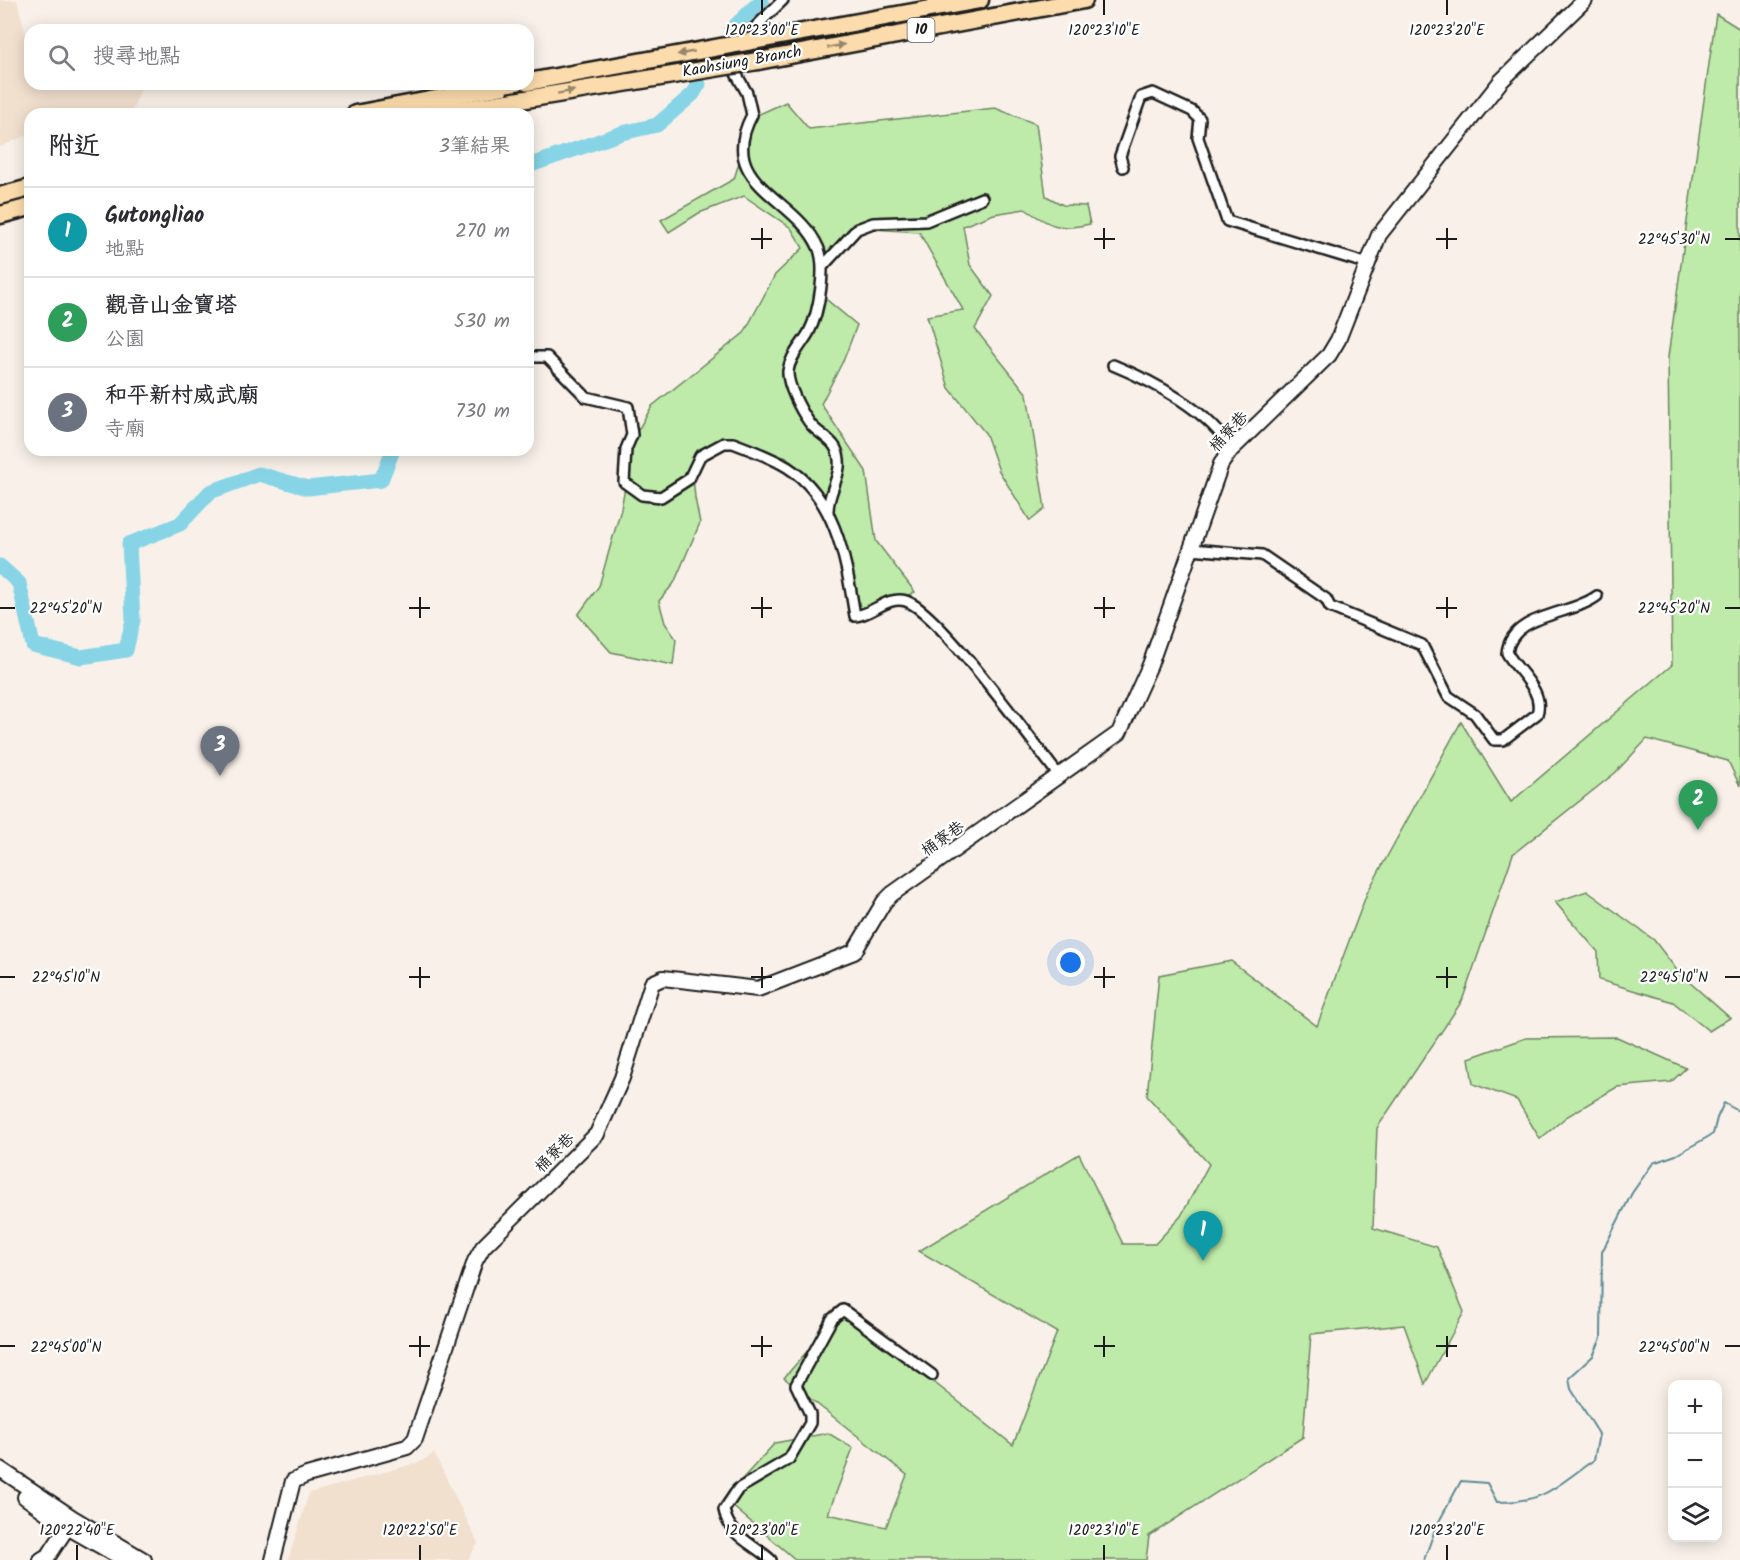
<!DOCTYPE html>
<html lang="zh-TW">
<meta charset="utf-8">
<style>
body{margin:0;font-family:Kalam,"LXGW WenKai TC",sans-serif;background:#f2f2f3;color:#2b2b33}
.controls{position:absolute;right:18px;bottom:18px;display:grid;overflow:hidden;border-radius:12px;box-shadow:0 3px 15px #0003}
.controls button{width:54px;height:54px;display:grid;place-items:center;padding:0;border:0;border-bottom:2px solid #e1e1e2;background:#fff;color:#2b2b33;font:30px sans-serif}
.you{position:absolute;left:1071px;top:963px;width:21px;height:21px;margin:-15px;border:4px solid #fff;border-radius:50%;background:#1a73e8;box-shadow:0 0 0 9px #1a73e833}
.badge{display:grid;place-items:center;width:39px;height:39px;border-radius:50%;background:#1c1c1c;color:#fff;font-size:20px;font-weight:700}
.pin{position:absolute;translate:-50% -50px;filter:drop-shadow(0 2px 3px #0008)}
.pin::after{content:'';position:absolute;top:32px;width:21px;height:18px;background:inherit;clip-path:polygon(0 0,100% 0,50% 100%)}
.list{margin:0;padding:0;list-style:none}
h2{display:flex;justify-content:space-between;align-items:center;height:78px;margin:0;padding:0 24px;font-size:26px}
h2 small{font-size:20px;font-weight:400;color:#7c7c81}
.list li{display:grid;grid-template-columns:39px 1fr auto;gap:18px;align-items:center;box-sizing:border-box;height:90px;padding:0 24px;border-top:2px solid #e1e1e2}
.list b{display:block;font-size:22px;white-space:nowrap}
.list p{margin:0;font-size:20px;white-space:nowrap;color:#7c7c81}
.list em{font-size:20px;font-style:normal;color:#7c7c81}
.icon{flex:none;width:33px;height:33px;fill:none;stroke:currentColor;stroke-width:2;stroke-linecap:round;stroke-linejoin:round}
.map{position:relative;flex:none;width:1740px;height:1560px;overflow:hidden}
.search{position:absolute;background:#fff;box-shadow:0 3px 15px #0003;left:24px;top:24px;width:510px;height:66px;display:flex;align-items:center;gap:15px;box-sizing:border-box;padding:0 21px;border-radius:18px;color:#7c7c81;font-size:22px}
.panel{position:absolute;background:#fff;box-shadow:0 3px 15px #0003;left:24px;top:108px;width:510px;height:348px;border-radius:18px}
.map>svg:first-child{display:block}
</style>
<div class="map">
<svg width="1740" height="1560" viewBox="0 0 1740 1560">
<rect width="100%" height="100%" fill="#f9f1e9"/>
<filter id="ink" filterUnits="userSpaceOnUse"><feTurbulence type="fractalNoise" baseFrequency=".0167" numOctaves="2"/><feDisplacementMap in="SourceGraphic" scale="12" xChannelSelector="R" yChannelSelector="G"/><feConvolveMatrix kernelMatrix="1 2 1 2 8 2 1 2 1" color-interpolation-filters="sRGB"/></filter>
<g filter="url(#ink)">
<g fill="#f2e0cf">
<polygon points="0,0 17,0 30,52 30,84 143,84 131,114 30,114 30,134 0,147"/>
<polygon points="434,1453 478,1543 468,1560 288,1560 309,1493 420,1462"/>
</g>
<g fill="#beeba9" stroke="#6d8462" stroke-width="1.5">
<polygon points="1716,14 1740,29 1740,786 1728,761 1647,739 1615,773 1513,854 1462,1001 1377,1128 1373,1228 1437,1247 1464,1312 1425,1384 1404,1325 1311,1334 1303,1437 1149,1536 1146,1560 796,1560 724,1499 775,1443 828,1433 853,1448 828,1514 886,1527 907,1475 784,1378 843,1310 1013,1445 1057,1332 919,1251 1079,1154 1123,1244 1155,1244 1181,1216 1209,1164 1147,1096 1159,975 1231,961 1317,1026 1367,893 1461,722 1511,802 1672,665 1668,357"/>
<path d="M 786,102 L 809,129 L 995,108 L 1036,124 L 1046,196 L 1063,205 L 1086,206 L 1090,224 C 1059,231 1050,226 1025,209 L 994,214 L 963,226 L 970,265 L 993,296 L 975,329 L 1027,394 L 1045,509 L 1030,521 L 999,471 L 986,434 L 949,388 L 927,316 L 963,310 L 919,232 L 872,229 L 848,239 L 815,290 L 857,325 L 844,359 L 821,404 L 866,471 L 876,541 L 915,592 L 864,615 L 847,597 L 840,551 L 816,488 L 787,458 L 747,446 L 718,444 L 692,464 L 695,498 L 700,523 L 674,583 L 659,601 L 665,623 L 676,639 L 673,665 L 611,652 L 578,615 L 599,586 L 621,509 L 634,437 L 652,406 L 744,333 L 775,275 L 803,248 L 791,228 L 744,196 L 699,213 L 669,232 L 661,220 L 734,179 L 748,133 L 757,115 Z"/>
<polygon points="1587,891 1654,940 1679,973 1730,1018 1709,1031 1673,1002 1599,980 1598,952 1555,902"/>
<polygon points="1617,1037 1686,1068 1671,1082 1617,1087 1566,1117 1540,1139 1517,1100 1473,1084 1469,1058 1526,1038"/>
</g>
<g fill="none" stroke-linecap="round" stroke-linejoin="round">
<g stroke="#5c8a95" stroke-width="2">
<polyline points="727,38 731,30"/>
<polyline points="699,84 704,76"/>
<path d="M 1424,1560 L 1436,1527 L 1461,1481 L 1487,1483 L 1497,1502 C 1548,1502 1555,1486 1594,1460 L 1599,1434 L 1571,1389 L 1569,1378 L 1593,1356 L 1601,1338 L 1602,1252 L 1632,1193 L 1653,1163 L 1676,1155 L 1713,1134 L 1717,1118 L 1724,1103 L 1740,1112"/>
</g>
<g stroke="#87d4e6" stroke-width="15">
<polyline points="731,30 762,0"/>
<polyline points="528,166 622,133 657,125 693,94 699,84"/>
<polyline points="0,566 19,583 33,645 81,657 126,650 133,620 129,544 180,524 210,492 259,474 308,488 381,480 393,450"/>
</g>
<g stroke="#1c1c1c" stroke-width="14">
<g id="street">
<path d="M 783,0 L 726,56 L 747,93 L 752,115 C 715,184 796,197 818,247 C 827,266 819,313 809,332 C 802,345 790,356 788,371 C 787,385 801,411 809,422 C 815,432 829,437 835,447 C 848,470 827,490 828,512"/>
<polyline points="1123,167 1120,156 1141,97 1153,93 1192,111 1200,119 1198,138 1227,221 1365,263"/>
<polyline points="823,266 857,229 873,223 926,221 982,198"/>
<path d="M 528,357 L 547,357 L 586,397 L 628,407 L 632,435 L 626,449 L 624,482 L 642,495 L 661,497 L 689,479 L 700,456 L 724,443 L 733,443 C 749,449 765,455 780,463 C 836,492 846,561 855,616 C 872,615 888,595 906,601 C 938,611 1034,744 1060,777"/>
<path d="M 1113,365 C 1152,381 1212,412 1231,450"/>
<path d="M 1191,549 L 1262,555 L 1326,599 L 1330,607 L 1422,645 L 1448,696 L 1475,714 L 1494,740 L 1503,740 L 1537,714 C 1545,691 1517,671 1507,653 C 1511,613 1571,616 1597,596"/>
<path d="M 771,1560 C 752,1543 729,1536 724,1510 L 738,1489 L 789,1459 L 810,1423 L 810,1414 L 796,1385 L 832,1319 L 843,1310 L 932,1375"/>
</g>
</g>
<g stroke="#1c1c1c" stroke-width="18">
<g id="secondary">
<polyline points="0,1469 73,1518 144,1560"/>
<polyline points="25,1497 67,1527 125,1560"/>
<polyline points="41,1560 49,1555 72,1520"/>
<polyline points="273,1560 293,1481 307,1475 407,1447 415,1439 475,1261 483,1247 597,1134 622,1078 652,983 663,978 758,989 854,952 884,902 892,894 1119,733 1150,665 1221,464 1231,450 1329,355 1338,340 1379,235 1501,81 1585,0"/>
</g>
</g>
<g stroke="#1c1c1c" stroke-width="21">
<g id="highway">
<polyline points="764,39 980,0"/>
<polyline points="758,61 1084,0"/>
<polyline points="355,114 515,84"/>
<polyline points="436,114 508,102"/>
<polyline points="0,196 30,188"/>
<polyline points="0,215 30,207"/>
</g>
</g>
<use href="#street" stroke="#fff" stroke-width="9"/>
<use href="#secondary" stroke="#fff" stroke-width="14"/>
<use href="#highway" stroke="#fcdcac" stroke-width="16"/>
<g stroke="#1c1c1c" stroke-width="21" stroke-linecap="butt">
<g id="highway-bridge">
<polyline points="528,82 764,39"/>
<polyline points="508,102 758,61"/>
</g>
</g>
<use href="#highway-bridge" stroke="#fcdcac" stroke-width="16"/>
</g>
<defs><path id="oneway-solid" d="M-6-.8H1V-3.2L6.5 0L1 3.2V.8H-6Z" transform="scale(1.5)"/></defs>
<g fill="#97866b">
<use href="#oneway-solid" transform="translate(836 46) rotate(-11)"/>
<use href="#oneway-solid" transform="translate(686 53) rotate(170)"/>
<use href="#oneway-solid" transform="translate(566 92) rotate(-10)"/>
</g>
</g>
<path fill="none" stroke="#1c1c1c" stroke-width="2" d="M 762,0 L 762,15M 1104,0 L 1104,15M 1447,0 L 1447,15M 762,228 L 762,249M 1104,228 L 1104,249M 1447,228 L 1447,249M 751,239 L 772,239M 1094,239 L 1115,239M 1436,239 L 1457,239M 1725,239 L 1740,239M 420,597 L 420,618M 762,597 L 762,618M 1104,597 L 1104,618M 1447,597 L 1447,618M 0,608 L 15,608M 409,608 L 430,608M 751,608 L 772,608M 1094,608 L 1115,608M 1436,608 L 1457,608M 1725,608 L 1740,608M 420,967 L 420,988M 762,967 L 762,988M 1104,967 L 1104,988M 1447,967 L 1447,988M 0,977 L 15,977M 409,977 L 430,977M 751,977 L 772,977M 1094,977 L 1115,977M 1436,977 L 1457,977M 1725,977 L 1740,977M 420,1336 L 420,1357M 762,1336 L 762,1357M 1104,1336 L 1104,1357M 1447,1336 L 1447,1357M 0,1346 L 15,1346M 409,1346 L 430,1346M 751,1346 L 772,1346M 1094,1346 L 1115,1346M 1436,1346 L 1457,1346M 1725,1346 L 1740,1346M 77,1545 L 77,1560M 420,1545 L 420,1560M 762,1545 L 762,1560M 1104,1545 L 1104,1560M 1447,1545 L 1447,1560"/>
<g text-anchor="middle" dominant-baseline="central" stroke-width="4.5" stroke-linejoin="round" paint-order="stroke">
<rect fill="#fff" stroke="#606060" stroke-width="1.5" x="907.5" y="18" width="27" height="24" rx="4.5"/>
<g font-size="15" font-weight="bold" fill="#1c1c1c">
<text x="921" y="30">10</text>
</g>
<g font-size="16" fill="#1c1c1c" stroke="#fff">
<text transform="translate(742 62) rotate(-10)">Kaohsiung Branch</text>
<text transform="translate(1229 432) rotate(-48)">桶寮巷</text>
<text transform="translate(943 839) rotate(-35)">桶寮巷</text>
<text transform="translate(555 1153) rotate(-45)">桶寮巷</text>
</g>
</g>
<g font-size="15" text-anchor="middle" fill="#1c1c1c" stroke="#fff" stroke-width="4.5" stroke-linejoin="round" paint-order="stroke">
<text x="762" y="35">120°23'00"E</text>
<text x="1104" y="35">120°23'10"E</text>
<text x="1447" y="35">120°23'20"E</text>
<text x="1674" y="244">22°45'30"N</text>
<text x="66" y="613">22°45'20"N</text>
<text x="1674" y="613">22°45'20"N</text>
<text x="66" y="982">22°45'10"N</text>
<text x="1674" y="982">22°45'10"N</text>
<text x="66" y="1352">22°45'00"N</text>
<text x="1674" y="1352">22°45'00"N</text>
<text x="77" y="1535">120°22'40"E</text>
<text x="420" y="1535">120°22'50"E</text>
<text x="762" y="1535">120°23'00"E</text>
<text x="1104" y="1535">120°23'10"E</text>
<text x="1447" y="1535">120°23'20"E</text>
</g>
</svg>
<div class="controls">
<button>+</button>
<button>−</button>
<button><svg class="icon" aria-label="layers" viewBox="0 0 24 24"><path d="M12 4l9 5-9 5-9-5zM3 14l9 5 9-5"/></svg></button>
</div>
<div class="you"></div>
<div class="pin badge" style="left:1203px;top:1261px;background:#0f9aa8">1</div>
<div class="pin badge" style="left:1698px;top:830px;background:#2e9e5b">2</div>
<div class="pin badge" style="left:220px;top:776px;background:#6b7280">3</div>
<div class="search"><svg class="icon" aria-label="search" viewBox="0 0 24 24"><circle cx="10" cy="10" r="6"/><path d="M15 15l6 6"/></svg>搜尋地點</div>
<section class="panel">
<h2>附近<small>3筆結果</small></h2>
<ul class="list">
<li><span class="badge" style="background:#0f9aa8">1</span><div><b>Gutongliao</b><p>地點</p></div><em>270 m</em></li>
<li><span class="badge" style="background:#2e9e5b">2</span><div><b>觀音山金寶塔</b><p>公園</p></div><em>530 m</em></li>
<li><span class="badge" style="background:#6b7280">3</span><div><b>和平新村威武廟</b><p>寺廟</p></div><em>730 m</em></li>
</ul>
</section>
</div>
